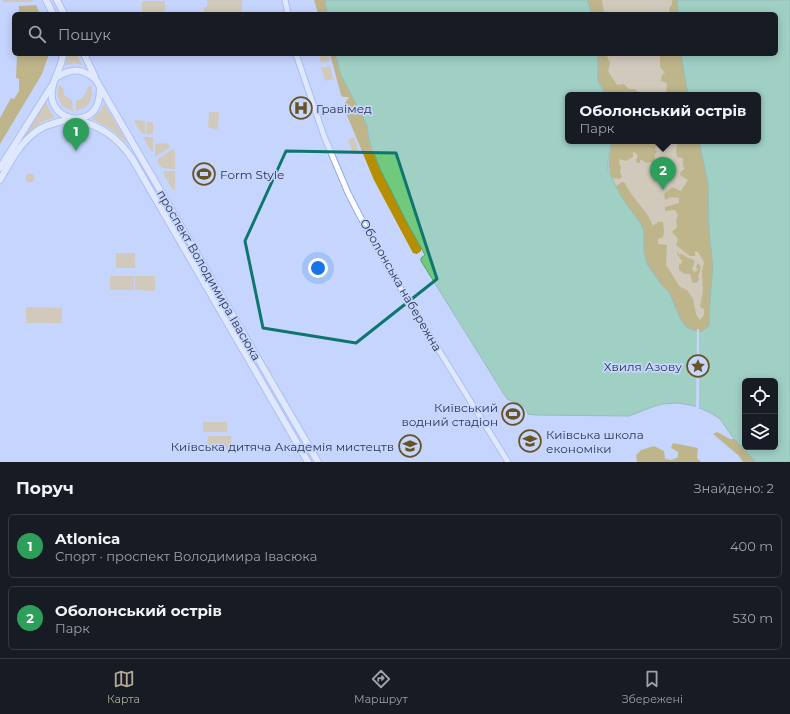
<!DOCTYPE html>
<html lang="uk">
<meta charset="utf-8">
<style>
body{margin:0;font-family:Montserrat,sans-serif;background:#242831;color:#f1f3f6}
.controls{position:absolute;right:12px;bottom:12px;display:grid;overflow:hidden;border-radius:6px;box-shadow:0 2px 10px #0003}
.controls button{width:36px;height:36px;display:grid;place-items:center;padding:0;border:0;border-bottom:1px solid #363941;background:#171b24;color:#f1f3f6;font:20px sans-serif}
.you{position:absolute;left:318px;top:268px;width:14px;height:14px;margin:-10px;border:3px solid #fff;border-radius:50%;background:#1a73e8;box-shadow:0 0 0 6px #1a73e833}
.badge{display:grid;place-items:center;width:26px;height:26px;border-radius:50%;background:#b3ab97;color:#fff;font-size:13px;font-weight:700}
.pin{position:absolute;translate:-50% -33px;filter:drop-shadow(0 1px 2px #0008)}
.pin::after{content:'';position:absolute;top:21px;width:14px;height:12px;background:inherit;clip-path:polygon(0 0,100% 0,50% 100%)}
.popup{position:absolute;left:565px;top:92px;width:196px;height:52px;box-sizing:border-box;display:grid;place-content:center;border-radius:6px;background:#171b24;filter:drop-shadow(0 1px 3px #0005);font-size:13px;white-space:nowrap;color:#9ea1a6}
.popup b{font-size:15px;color:#f1f3f6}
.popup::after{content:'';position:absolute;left:50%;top:100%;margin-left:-8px;border:8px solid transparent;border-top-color:#171b24}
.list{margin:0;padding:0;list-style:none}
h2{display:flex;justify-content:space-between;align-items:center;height:52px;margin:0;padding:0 16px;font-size:17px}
h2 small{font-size:13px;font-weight:400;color:#9ea1a6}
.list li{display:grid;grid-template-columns:26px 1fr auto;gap:12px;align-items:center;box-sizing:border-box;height:64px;margin:0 8px 8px;padding:0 8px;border:1px solid #363941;border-radius:6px}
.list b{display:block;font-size:15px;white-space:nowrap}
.list p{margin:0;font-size:13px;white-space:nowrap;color:#9ea1a6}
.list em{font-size:13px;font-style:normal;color:#9ea1a6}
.icon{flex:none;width:22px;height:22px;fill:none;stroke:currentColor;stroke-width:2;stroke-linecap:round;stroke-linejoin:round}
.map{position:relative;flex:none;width:790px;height:462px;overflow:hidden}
.search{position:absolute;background:#171b24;box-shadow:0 2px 10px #0003;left:12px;right:12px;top:12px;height:44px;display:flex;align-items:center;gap:10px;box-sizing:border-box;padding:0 14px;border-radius:6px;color:#9ea1a6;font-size:15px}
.sheet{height:196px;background:#171b24}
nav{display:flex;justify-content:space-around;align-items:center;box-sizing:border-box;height:56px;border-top:1px solid #363941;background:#171b24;font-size:11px;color:#9ea1a6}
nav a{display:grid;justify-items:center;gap:2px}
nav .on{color:#b3ab97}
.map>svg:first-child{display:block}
</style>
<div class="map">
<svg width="790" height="462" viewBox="0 0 790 462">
<rect width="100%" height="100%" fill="#c6d6fe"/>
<g fill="#dbbb6d">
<polygon points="3,0 32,0 33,2 3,2"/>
<polygon points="207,0 242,0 242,14 204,14 204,7 207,7"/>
<polygon points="587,0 677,0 678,14 592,14"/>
<rect x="142" y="1" width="23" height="11"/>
<polygon points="67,54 77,54 82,65 74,63 66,65"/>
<polygon points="319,54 328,54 330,61 321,63"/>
<polygon points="598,54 681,54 688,95 606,95 601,87"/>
<polygon points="330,66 333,79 325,81 321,68"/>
<path d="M 59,85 L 63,88 L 64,95 L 72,100 L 73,111 C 60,108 55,97 59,85 Z"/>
<path d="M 91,86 C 94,98 89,110 76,110 L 76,101 C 84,98 85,95 88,87 Z"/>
<polygon points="46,102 50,111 55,117 42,122 26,134"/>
<polygon points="104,103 128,144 111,129 92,119 101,110"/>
<polygon points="209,112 219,112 218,129 208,128"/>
<polygon points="135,120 145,121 145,134 142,134 134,121"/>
<polygon points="147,122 153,122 153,134 146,134"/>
<polygon points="143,137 153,137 153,151 151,151"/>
<polygon points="354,137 359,152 353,154 348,140"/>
<polygon points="612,141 699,141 713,267 709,311 701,332 612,178"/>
<polygon points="168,143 170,147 155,157 155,144"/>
<polygon points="172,149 175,152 175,169 162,168 158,163 158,159"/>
<polygon points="164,171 175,171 175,189 172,189 163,173"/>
<circle cx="30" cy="178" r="4.5"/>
<rect x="116" y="253" width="19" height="15"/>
<rect x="110" y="276" width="24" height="14"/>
<polygon points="135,276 155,276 155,291 135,290"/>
<polygon points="26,307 62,308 62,323 26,323"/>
<rect x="203" y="422" width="24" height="10"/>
<polygon points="208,436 231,436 231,450 207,450"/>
</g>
<g fill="#b78e00">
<polygon points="314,0 325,0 327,14 318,14"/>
<polygon points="587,0 602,0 604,14 592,14"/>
<polygon points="672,0 677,0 678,14 670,14 669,9 672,4"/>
<polygon points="36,5 40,14 19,14 19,6"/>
<polygon points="17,54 49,54 42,74 0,144 0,118 11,98 14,99 19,91 19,79 16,78"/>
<polygon points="330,54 335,54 341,75 367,125 368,136 372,150 380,169 421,247 421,251 417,254 413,253 374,180 343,106 349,97 343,97 341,95"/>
<polygon points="598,54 606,54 610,63 608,71 617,85 624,84 629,89 635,89 638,92 638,95 606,95 598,81"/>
<polygon points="657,54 681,54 688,95 666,95 667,83 661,81 662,75 665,73 660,67 660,57"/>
<path d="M 612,141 L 642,142 L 650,141 L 656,145 L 655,149 L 657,152 L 655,155 L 655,161 L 653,163 L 649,162 L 646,163 L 642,160 L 640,160 L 640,163 L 637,163 L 636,160 L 638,156 L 636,153 L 633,152 L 633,157 L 626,161 L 620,159 L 619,162 L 621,168 L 620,171 L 622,177 L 619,179 L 612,178 C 606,166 610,154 612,141 Z"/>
<path d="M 676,141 L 699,141 L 708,183 L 709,230 L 713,267 L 710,298 L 709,326 L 701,332 L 693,330 L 686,327 L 680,318 L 669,292 L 661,284 L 653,274 L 647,264 L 644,252 L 644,243 L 641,224 L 622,198 L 616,186 L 622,182 L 625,183 C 632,199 647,209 653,226 L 658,222 L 663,222 L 664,231 L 663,237 L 658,239 L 658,244 L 667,245 L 666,265 L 680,287 L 687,290 L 693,299 L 696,314 L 700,320 L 704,315 L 704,309 L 700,307 L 703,290 L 702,271 L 704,262 L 698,252 L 695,251 L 695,256 L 690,256 L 676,245 L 678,239 L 672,232 L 677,227 L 676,220 L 678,215 L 675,210 L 665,211 L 665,207 L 679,203 L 679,198 L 671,197 L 665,200 L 664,194 L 672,187 L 681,191 L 688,180 L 680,175 L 681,172 L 685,168 L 683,167 L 683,158 L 677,157 L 676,149 L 678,144 Z"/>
<polygon points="669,162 673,163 668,167 670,170 667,173 668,176 666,181 660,183 659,177 656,173 661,170 660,167 666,167"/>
<path d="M 678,251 L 679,255 L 682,254 C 686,258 691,258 695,261 L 692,269 L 694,272 L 698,270 L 696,267 L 698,263 L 701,267 L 698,277 L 699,280 L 696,283 L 692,282 L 690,274 L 685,274 L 679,270 L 679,264 L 681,264 L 682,261 L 677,254 Z"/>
<path d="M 717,432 C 723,434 728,440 734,439 L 756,462 L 743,462 L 738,455 L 713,434 Z"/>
<polygon points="673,443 698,448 697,458 701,462 637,462 636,455 641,450 654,446 664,451 665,459 672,460 678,457 678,452 671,448"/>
</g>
<g fill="#71c97e" stroke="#5c9d70" fill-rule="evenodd">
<polygon points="325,0 587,0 592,14 327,14"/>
<path d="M 677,0 L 790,0 L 790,462 L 756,462 L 734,439 L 720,419 L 711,413 L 695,406 L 678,403 L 663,404 L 655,406 L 629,416 L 535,415 L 528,414 C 525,403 516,403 507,399 L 421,261 L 421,258 L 425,255 L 424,253 L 407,223 L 380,169 L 369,140 L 367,125 L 341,75 L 335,54 L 598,54 L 598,81 L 606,95 L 568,95 L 568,141 L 612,141 L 608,160 L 608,170 L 622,198 L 641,224 L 644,232 L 644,251 L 647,264 L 661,284 L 669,292 L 680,318 L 686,327 L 693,330 L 701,332 L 709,326 L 710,298 L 713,267 L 709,230 L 708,183 L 699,141 L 758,141 L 758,95 L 688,95 L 681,54 L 776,54 L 776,14 L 678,14 ZM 745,381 L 775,381 L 775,447 L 745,447 Z"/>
</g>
<polygon fill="#c6d6fe" points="697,329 699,329 699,409 696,408"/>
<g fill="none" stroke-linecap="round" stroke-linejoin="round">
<g stroke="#8ca5e4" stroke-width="7">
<g id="minor">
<polyline points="285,0 288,14"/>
<polyline points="296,54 324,136 348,193 363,222 393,276 508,462"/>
</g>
</g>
<g stroke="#8ca5e4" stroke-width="8">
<g id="major">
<polyline points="46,0 53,14"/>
<polyline points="57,0 64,14"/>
<path d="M 63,54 C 62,70 49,83 52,99 C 56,119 83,126 95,109 C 99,103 100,95 100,88"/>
<polyline points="84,54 95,77"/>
<path d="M 57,77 C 72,68 83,68 96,80 L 318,462"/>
<path d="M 75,119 C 102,127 117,136 133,160 L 308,462"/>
<polyline points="0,168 51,87"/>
<path d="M 0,180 C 9,164 19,145 33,134 C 43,125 58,122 71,119"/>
</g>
</g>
<use href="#minor" stroke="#fff" stroke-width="5"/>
<use href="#major" stroke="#fff" stroke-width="6"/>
</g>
<path d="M0 0H790V462H0ZM 286,151 L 396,153 L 437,279 L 356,343 L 263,328 L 245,241 Z" fill="#c6d6fe" fill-opacity=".55" fill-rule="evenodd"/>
<path fill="none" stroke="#0f766e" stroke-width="3" stroke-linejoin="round" d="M 286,151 L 396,153 L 437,279 L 356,343 L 263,328 L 245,241 Z"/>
<defs>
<g id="hospital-ring" transform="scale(1.15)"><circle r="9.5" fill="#c6d6fe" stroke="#675422" stroke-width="1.5"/><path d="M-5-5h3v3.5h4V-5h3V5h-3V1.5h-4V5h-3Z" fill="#675422"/></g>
<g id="stadium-ring" transform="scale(1.15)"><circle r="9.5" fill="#c6d6fe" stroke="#675422" stroke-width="1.5"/><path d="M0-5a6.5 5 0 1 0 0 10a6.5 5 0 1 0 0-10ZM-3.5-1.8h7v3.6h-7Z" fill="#675422"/></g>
<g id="sight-ring" transform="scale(1.15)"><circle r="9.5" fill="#c6d6fe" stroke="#675422" stroke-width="1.5"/><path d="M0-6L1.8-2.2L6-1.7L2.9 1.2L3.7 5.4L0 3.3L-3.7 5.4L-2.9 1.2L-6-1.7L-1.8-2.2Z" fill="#675422"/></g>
<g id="university-ring" transform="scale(1.15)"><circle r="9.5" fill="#c6d6fe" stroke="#675422" stroke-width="1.5"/><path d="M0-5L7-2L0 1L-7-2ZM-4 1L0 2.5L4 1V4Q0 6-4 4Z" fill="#675422"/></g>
<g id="school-ring" transform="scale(1.15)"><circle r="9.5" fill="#c6d6fe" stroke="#675422" stroke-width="1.5"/><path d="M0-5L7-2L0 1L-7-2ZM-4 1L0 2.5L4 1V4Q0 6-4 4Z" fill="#675422"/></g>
</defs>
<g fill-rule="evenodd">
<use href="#hospital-ring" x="301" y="108"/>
<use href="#stadium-ring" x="204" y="174"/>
<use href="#sight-ring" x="698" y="366"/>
<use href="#stadium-ring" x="513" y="414"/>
<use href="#university-ring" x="530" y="441"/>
<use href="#school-ring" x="410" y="446"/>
</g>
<g text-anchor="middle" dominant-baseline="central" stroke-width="3.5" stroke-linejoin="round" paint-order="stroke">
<g font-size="12" fill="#2b354f" stroke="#c6d6fe" text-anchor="start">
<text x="316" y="108">Гравімед</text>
<text x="220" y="174">Form Style</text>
<text x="682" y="366" text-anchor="end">Хвиля Азову</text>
<text x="498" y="407" text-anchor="end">Київський<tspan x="498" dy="14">водний стадіон</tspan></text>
<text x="546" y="434">Київська школа<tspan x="546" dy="14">економіки</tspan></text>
<text x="394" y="446" text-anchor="end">Київська дитяча Академія мистецтв</text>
</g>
<g font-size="12" fill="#2b354f" stroke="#c6d6fe">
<text transform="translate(209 275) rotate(60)">проспект Володимира Івасюка</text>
<text transform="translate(401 285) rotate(60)">Оболонська набережна</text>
</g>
</g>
</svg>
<div class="controls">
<button><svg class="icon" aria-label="locate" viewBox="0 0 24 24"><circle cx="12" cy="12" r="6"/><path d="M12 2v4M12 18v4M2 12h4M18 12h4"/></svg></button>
<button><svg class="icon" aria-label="layers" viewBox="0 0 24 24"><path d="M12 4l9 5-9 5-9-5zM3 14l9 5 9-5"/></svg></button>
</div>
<div class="you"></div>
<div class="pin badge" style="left:76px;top:151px;background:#2e9e5b">1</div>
<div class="pin badge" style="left:663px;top:190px;background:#2e9e5b">2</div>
<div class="popup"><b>Оболонський острів</b>Парк</div>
<div class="search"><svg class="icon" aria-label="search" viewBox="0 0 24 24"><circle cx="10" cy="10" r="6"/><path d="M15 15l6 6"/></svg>Пошук</div>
</div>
<section class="sheet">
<h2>Поруч<small>Знайдено: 2</small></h2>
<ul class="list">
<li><span class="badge" style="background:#2e9e5b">1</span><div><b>Atlonica</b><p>Спорт · проспект Володимира Івасюка</p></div><em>400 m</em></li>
<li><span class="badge" style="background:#2e9e5b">2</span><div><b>Оболонський острів</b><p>Парк</p></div><em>530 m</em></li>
</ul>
</section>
<nav>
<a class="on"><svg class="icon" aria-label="map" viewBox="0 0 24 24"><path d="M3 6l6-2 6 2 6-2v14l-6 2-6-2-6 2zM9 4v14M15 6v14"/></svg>Карта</a>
<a><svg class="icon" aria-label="directions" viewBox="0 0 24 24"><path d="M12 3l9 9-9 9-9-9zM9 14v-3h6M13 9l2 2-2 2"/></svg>Маршрут</a>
<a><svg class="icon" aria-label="saved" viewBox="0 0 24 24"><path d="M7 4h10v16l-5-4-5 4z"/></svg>Збережені</a>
</nav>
